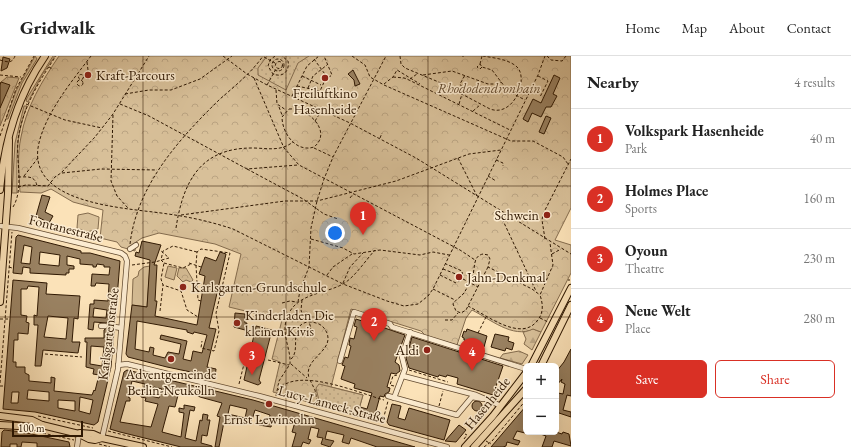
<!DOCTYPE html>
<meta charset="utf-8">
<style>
body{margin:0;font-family:"EB Garamond",serif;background:#f6f6f6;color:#222}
.controls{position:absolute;right:12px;bottom:12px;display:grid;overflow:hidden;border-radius:6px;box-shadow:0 4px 16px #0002}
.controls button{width:36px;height:36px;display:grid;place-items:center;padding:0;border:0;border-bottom:1px solid #e0e0e0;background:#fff;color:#222;font:20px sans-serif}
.scale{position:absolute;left:12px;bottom:10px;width:71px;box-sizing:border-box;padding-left:4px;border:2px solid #2f1802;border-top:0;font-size:11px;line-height:14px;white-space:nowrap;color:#2f1802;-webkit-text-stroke:3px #fcecd1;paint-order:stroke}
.you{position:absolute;left:335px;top:177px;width:14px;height:14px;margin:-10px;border:3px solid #fff;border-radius:50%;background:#1a73e8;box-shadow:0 0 0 6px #1a73e833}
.badge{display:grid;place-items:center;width:26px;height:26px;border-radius:50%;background:#d93025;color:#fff;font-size:13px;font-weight:700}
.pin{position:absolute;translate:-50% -33px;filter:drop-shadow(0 1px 2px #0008)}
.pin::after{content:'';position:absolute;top:21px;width:14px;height:12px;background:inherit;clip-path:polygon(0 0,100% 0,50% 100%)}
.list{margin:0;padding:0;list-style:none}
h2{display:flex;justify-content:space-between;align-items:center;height:52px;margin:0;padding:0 16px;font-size:17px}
h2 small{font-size:13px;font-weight:400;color:#767676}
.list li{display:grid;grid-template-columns:26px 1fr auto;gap:12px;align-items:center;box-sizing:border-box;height:60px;padding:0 16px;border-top:1px solid #e0e0e0}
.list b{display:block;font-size:15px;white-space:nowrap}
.list p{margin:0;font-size:13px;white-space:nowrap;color:#767676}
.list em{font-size:13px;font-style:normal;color:#767676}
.actions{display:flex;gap:8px;padding:12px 16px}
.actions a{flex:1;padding:9px 0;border:1px solid #d93025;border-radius:6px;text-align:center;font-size:14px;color:#d93025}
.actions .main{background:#d93025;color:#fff}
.map{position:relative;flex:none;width:571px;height:391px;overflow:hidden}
header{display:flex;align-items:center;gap:24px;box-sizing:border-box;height:56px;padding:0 20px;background:#fff;border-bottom:1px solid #e0e0e0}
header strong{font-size:19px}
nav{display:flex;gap:22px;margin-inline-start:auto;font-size:14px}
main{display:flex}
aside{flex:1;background:#fff}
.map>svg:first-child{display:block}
</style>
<header>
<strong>Gridwalk</strong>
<nav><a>Home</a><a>Map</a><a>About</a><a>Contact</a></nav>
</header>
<main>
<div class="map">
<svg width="571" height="391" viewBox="0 0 571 391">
<defs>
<pattern id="forest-firs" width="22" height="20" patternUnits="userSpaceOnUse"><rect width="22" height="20" fill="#d8c099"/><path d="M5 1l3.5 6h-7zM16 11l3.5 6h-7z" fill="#baa482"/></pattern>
<pattern id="park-crowns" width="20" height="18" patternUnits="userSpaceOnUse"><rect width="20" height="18" fill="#d8c099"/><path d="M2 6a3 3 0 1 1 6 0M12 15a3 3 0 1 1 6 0" fill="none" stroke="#baa482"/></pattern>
<pattern id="garden-dots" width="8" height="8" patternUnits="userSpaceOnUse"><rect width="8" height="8" fill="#d8c099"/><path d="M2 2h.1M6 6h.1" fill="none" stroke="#baa482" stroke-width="1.8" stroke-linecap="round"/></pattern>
</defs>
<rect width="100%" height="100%" fill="#fbe2b8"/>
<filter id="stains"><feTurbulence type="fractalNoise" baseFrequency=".005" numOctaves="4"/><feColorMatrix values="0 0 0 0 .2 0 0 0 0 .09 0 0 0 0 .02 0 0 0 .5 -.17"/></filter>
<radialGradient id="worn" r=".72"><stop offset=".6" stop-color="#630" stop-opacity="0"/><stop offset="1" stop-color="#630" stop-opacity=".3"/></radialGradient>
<g fill="#d8c099" stroke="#846c4e">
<polygon points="35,0 37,3 22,27 8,63 6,63 16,35"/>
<polygon points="53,0 55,0 42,19 28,46 26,45 27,42"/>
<path d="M 24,50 L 27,50 C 15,83 17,103 17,137 L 12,137 L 15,87 Z"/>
<polygon points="150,210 147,251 132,249 133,223 138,220 139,215 144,211"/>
<polygon points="168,210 177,212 174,224 165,221"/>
</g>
<g fill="url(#forest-firs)" stroke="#846c4e">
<polygon points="533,273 541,276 532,294 524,288 526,283 523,276"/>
<polygon points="519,295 528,299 522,308 500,302 503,298"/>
</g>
<g fill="url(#park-crowns)" stroke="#846c4e">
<path d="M 59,0 L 571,0 L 571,152 L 555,184 L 571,189 L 571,217 L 541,276 L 533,273 C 513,283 490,263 472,254 L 466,262 L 457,289 L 426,280 L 421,275 L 351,253 L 331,331 L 363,339 L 357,360 L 273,336 L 280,306 L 272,303 L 282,264 L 229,251 L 241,198 L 215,188 L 159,177 L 142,182 L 136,186 L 135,195 L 121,191 L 117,186 L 100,182 L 103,154 L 73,146 L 51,133 L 41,137 L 20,136 C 19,118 17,99 21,81 C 26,51 42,25 59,0 Z"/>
<polygon points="7,21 19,22 0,70 0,27"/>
<polygon points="88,157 99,161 98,173 87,176 77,172 78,159"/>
<polygon points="179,212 186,212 193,224 191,226 186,224 183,226 177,220"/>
</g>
<g fill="url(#garden-dots)" stroke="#846c4e">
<polygon points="267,0 309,0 298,7 286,34 258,19 258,12"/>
<polygon points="319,328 363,339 357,360 320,349 316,332"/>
</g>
<g fill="#998161" stroke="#2f1802" fill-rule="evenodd">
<polygon points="3,1 10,3 7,12 1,15"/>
<polygon points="353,14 360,28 355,30 354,24 348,18"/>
<polygon points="554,19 560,22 553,38 557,40 551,51 546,51 541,61 532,57 528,66 523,63 533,43 541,47"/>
<polygon points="1,26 10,29 0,52 0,29"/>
<polygon points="546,60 551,62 544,78 539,76"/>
<polygon points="42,139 50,141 45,156 53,160 49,167 36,160"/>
<path d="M 18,179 L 81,195 L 81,197 L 90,197 L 120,205 L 115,267 L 111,271 L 114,275 L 111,311 L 98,366 L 94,369 L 35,356 L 3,353 L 13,224 L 47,227 L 46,238 L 80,240 L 78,263 L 74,262 L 72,286 L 80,286 L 78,297 L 43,294 L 41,310 L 35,310 L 38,269 L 34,269 L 34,259 L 37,260 L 39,231 L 28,230 L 27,233 L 21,233 L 21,259 L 27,260 L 26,266 L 29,267 L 28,278 L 18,277 L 18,284 L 14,284 L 13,306 L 16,306 L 16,311 L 25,311 L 25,317 L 29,319 L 29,325 L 51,327 L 51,321 L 55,322 L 54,335 L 92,339 L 94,334 L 95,335 L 99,319 L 93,318 L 94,313 L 86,311 L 87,286 L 85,286 L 85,282 L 104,282 L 104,274 L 109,270 L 107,267 L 94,266 L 93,274 L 88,273 L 90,248 L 94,248 L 94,244 L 108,245 L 109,228 L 96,227 L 95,230 L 91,230 L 92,218 L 109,219 L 110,211 L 104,211 L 104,209 L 97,208 L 96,211 L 93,211 L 93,209 L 80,208 L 80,203 L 67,200 L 67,209 L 74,210 L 74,213 L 69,213 L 69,217 L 66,217 L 66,219 L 30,217 L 30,212 L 23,211 L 22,218 L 13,217 L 16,181 ZM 24,189 L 32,191 L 30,208 L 21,207 ZM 40,196 L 60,199 L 59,210 L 39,208 ZM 94,252 L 107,254 L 106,262 L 93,261 ZM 48,260 L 68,262 L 66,283 L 44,281 ZM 91,290 L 104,291 L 102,310 L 90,308 ZM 28,334 L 49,336 L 49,345 L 27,343 ZM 12,336 L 19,336 L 18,347 L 11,347 ZM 80,341 L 93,344 L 90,358 L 79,355 ZM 58,344 L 75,345 L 75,355 L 58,352 Z"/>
<path d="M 142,185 L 161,189 L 154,209 L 157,209 L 155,245 L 157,245 L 155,260 L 197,269 L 205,220 L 199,218 L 205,201 L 216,205 L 220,196 L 226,198 L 209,272 L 216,273 L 207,311 L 216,313 L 215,321 L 167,311 L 128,301 L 126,298 L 132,249 L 147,251 L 150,204 L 135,200 L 136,196 L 139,197 ZM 137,265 L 187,274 L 187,276 L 193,278 L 194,276 L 207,279 L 202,297 L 193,295 L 191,305 L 183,303 L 187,285 L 161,279 L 160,283 L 181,288 L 179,298 L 168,296 L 165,302 L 153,299 L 154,292 L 150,291 L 149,296 L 135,293 Z"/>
<polygon points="235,257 245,258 245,267 247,267 245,274 234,271"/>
<polygon points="356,263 362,265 364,269 376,269 405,279 395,306 399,309 400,315 396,318 391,317 387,331 390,332 389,336 385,338 384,341 380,340 374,362 372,364 357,360 360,351 367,353 372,337 354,332 355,328 341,323 345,310 342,309 345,301 348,302 351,290 349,289 350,282 354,283 357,271 354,270"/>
<polygon points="256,270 272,274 259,324 261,327 258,329 244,324"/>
<polygon points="467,273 487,280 484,291 464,284 464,282 462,281 464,275 466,276"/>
<polygon points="495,278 509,281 508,285 514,287 512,294 506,292 505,295 491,291"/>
<polygon points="412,281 503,310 493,339 457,328 458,322 447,319 446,321 439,319 438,321 409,312 406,302"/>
<polygon points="571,293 571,340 567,339 563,354 571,356 571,361 556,356 558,337 563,338 565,328 561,326 562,323 556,330 556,316 564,306"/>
<path d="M 127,314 L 253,344 L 415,391 L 377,391 L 351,382 L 349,388 L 342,386 L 344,379 L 327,375 L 325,383 L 334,385 L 330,391 L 321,388 L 323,382 L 317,381 L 319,373 L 311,371 L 308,383 L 311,384 L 309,388 L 303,386 L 301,391 L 292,391 L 296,377 L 292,376 L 295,366 L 278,361 L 278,362 L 274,361 L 271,371 L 259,369 L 260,364 L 268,367 L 270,359 L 255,354 L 252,364 L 248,363 L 247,366 L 230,363 L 230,367 L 224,366 L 219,391 L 215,391 L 220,361 L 217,360 L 222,347 L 200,341 L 191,336 L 179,335 L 175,351 L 169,350 L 162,376 L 181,381 L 184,357 L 179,356 L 179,352 L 184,353 L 184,349 L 195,351 L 194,355 L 190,354 L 185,382 L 196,385 L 200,364 L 202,365 L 203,358 L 208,359 L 207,364 L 210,364 L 207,380 L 202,379 L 201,387 L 212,390 L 212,391 L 181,391 L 120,376 L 110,373 L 124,316 ZM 132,325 L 145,328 L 141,341 L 146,342 L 145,345 L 158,348 L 151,371 L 120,366 L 126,345 L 130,345 L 130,342 L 128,341 ZM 154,331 L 162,333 L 159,342 L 151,340 ZM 230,349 L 247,353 L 245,362 L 228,358 Z"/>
<circle cx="477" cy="350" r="5"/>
<polygon points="392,348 401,350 398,362 405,364 409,352 450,364 444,384 389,369 387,366"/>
<polygon points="526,350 525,377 517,375 513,383 520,385 518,389 507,386 506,390 503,391 491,391"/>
<polygon points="459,369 466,374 456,386 445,385"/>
<polygon points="4,374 22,376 69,386 70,391 37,391 37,387 22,386 21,391 17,391 17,388 10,388 10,391 1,391 2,376"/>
<polygon points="535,376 556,376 562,378 563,376 569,378 571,390 554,385 552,391 542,391 546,380"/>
</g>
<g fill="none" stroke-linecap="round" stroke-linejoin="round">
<polyline stroke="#d2ba94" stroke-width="4.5" stroke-dasharray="4.5 2" stroke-linecap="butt" points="105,270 115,271"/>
<g stroke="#624a30" stroke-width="6">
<g id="minor">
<polyline points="0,170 18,172 121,197 125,200 127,205 118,313 102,382"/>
<polyline points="130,193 136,189"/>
<polyline points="365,266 368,264 374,266"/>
<polyline points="101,270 105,270"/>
<polyline points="115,271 121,272"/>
<polyline points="340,305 354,256 390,268 392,271 526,313"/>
<polyline points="118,309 127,308 259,340 447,391"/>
<polyline points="403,320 476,339 499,349"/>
<polyline points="388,340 457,359 472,341 483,343"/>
<polyline points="394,342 405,313 402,301 410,276"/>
<polyline points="77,391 79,378"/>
</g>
</g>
<g stroke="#2f1802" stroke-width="8">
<g id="major">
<path d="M 0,134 C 4,86 18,39 45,0"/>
<polyline points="0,246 8,138 9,84"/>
<polyline points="531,310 571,232"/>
<polyline points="541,310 571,249"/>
<polyline points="0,360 32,364 42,369 79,378 89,383 95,384 102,382"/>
<polyline points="0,369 35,371 42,369"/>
<polyline points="80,377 93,378 102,382 143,391"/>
<polyline points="465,391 493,360 526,317"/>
<polyline points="474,391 526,333"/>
</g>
</g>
<g stroke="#2f1802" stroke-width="1" stroke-dasharray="3 2" stroke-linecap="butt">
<path d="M 91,0 C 72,25 43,60 38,92 C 30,150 131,152 168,158 C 190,161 212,166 233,173 L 343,228 L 387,245 L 404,250 L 418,248 L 428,240 L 433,233 L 538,19 L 545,0"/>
<polyline points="223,0 247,18 267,29 350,67 416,102 571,198"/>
<path d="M 275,0 L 270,4 L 268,10 L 273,18 C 283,22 290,15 288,5 L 282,0"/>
<polyline points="352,0 365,9 370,21 384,29 511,85 533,85 563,101 568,108"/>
<path d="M 400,0 L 401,8 L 405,12 L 441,27 L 490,53 C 514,62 530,21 516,10 C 507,3 494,2 483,0"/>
<polyline points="462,0 464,0"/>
<polyline points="547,0 551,4 562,5 566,0"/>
<polyline points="264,1 275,7"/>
<circle cx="278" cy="9" r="6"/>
<polyline points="314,3 327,21"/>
<path d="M 0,4 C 7,6 12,8 15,0"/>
<circle cx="279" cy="9" r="3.5"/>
<polyline points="87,6 88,14"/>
<polyline points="480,8 482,0"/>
<polyline points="49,11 51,12 51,14"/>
<polyline points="482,11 480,13 477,11 480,8 482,11 492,14 508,35 525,44"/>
<circle cx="88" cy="19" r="4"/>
<circle cx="81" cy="21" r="2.5"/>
<polyline points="0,19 21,21"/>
<polyline points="423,19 452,15 488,28 494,28 501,26"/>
<polyline points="302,20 321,29"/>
<polyline points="538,20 548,25 540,41"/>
<polyline points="393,21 404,22 409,24 510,74"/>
<polyline points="254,22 284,92 299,109 460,194 475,204"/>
<polyline points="410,23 417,18"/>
<circle cx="80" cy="27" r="3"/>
<polyline points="384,28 393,21 397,14 420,28"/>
<polyline points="267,29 276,13"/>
<polyline points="297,30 320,35 325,24 332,19 324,0"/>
<polyline points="462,31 460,28 465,19"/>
<polyline points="308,32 313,20 327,9"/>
<polyline points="276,34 277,48 286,54"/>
<polyline points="459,36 464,31"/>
<polyline points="125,38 149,34 171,34 200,23 232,0"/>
<polyline points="292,40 307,10 319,0"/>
<polyline points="26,48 65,64 102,72"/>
<polyline points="120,48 149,60 247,113 298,109"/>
<polyline points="459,48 462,38"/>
<polyline points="279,51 282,59"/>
<path d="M 289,53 C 308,51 333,76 314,91 C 296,97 282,77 282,61 Z"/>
<polyline points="473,55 480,49"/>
<polyline points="113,59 111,125 117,140 128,152"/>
<polyline points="315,65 322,54"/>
<polyline points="0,80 16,33 34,0"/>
<polyline points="380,82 382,77"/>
<polyline points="314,92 333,101"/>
<polyline points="458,102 477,140"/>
<polyline points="496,104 503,107 503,110"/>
<polyline points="247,113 303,143 324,158 338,163"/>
<polyline points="62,117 101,113 157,114"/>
<polyline points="24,120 38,102"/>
<polyline points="488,120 496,125"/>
<path d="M 18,121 C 27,121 35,119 37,130"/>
<polyline points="18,131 26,129 48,130 55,121 61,117 95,81 113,58 149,0"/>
<polyline points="350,142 353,138"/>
<path d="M 13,151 C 24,133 16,105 18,84 C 22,53 39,25 56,0"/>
<polyline points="498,154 536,235"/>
<polyline points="181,159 285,145 317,145 396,125 469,98 501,94"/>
<polyline points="39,172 42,163"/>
<path d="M 176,172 C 183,126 200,92 252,92 C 267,92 280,96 293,86"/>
<polyline points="311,183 343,192 354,198 380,194 420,199 433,196 449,199"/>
<polyline points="545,183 542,164 543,158 571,103"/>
<path d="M 130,188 C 137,129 179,83 220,43 C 235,30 252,16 263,0"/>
<polyline points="197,196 173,190 163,195 161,204 164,207 161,223 163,229 181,235 187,254 198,261"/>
<polyline points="552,198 561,193"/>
<polyline points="164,207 183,212 191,208"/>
<polyline points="189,207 201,211"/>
<polyline points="132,209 155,206 169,202 160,194"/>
<polyline points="9,211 12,212"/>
<path d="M 488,211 L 466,254 L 461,257 L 456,255 L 453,248 C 456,243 461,241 464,237 C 467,232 471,225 473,219 C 475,211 473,200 483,198 L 488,199 L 490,203 L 488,211 L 532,233 L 540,239"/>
<polyline points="443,213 461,220"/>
<polyline points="327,219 333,211 352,198"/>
<polyline points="440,219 456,227 463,223 462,215 446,208"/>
<polyline points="463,223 478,231"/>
<polyline points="568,224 570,224"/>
<polyline points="197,226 202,228"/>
<polyline points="343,227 350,211 363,197"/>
<polyline points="433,233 455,244"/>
<polyline points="300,234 312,238"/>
<polyline points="302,244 301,254 304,265"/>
<polyline points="201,245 198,244 196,209 197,196 201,193 230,197 216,257 219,275 214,295 201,292 202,285"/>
<polyline points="298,246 300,234 309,211 311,172 317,145 324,123 333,101 386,0"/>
<polyline points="282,247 290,245 297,246"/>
<path d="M 468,250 C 486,259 521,286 537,265 C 544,257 543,248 540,239 L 553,209 L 550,187"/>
<polyline points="160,255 163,229"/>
<polyline points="540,262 548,266"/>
<polyline points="0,263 8,263"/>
<polyline points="445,264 452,264 458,257"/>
<polyline points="297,277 302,280 308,277 311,272 309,266"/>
<polyline points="478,277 487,259"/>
<polyline points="45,298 82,301"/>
<path d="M 291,303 C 301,294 289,274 304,267 C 308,265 314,266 319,268 C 323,270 325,273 327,277 C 334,296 303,302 309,322"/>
<polyline points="268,304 289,309"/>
<polyline points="291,308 307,322"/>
<polyline points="409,314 448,326"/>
<polyline points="310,324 315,334 318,350"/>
<polyline points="0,327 12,176"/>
<polyline points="239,328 244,308"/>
<polyline points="0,330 3,330"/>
<polyline points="394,330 390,329 393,320 397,319"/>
<path d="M 278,334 C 297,310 359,337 384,344"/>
<path d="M 276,340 L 279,325 L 290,308 C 291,293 282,280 286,265 C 293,237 323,239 343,228 C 355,221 365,205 375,194"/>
<polyline points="439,350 443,335"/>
<polyline points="38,360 93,372"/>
<polyline points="382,368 388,345"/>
<polyline points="108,375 172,391"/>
<polyline points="38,376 74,384"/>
<polyline points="464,383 467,379 465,378"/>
<polyline points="486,385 491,388"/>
<polyline points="99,388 110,391"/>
<polyline points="484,391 492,385 526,344"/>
</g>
<use href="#minor" stroke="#fcecd1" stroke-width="4.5"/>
<use href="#major" stroke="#fbe2b8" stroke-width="6"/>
</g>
<path fill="none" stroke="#2f1802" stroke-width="1" stroke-opacity="0.55" d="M 143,0 L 143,391M 286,0 L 286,391M 428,0 L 428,391M 0,130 L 571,130M 0,261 L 571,261"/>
<g fill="#8f2418" stroke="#fcecd1" stroke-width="1.5">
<circle cx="88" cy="19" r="4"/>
<circle cx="325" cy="22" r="4"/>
<circle cx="547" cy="159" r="4"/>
<circle cx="459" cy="221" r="4"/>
<circle cx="183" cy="231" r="4"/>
<circle cx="237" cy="267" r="4"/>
<circle cx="427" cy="294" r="4"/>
<circle cx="171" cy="303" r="4"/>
<circle cx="269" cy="348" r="4"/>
</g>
<g text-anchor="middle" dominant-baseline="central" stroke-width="3" stroke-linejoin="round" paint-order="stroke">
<g font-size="14" fill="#2f1802" stroke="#fcecd1" text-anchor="start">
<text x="96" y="19">Kraft-Parcours</text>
<text x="325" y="37" text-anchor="middle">Freiluftkino<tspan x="325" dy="16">Hasenheide</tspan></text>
<text x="539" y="159" text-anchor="end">Schwein</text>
<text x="467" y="221">Jahn-Denkmal</text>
<text x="191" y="231">Karlsgarten-Grundschule</text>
<text x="245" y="259">Kinderladen Die<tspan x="245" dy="16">kleinen Kivis</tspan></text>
<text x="419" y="294" text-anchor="end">Aldi</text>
<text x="171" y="318" text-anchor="middle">Adventgemeinde<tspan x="171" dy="16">Berlin-Neukölln</tspan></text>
<text x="269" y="363" text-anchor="middle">Ernst Lewinsohn</text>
</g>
<g font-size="14" font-style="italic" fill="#624a2f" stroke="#fcecd1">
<text x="489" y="32">Rhododendronhain</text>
</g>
<g font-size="14" fill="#2f1802" stroke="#fcecd1">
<text transform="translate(66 172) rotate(14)">Fontanestraße</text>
<text transform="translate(108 278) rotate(-83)">Karlsgartenstraße</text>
<text transform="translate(487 347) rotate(-51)">Hasenheide</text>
<text transform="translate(332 348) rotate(15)">Lucy-Lameck-Straße</text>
</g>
</g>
<rect width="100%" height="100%" filter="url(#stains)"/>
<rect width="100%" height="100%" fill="url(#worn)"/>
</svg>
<div class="controls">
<button>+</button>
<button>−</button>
</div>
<div class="scale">100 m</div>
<div class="you"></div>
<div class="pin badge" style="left:363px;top:179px">1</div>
<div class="pin badge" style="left:374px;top:285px">2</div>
<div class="pin badge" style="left:252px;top:319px">3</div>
<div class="pin badge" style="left:472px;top:315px">4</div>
</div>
<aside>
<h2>Nearby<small>4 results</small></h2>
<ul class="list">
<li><span class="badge">1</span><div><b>Volkspark Hasenheide</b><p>Park</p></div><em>40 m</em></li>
<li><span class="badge">2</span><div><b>Holmes Place</b><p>Sports</p></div><em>160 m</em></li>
<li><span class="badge">3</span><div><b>Oyoun</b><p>Theatre</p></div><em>230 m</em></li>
<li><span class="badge">4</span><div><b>Neue Welt</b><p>Place</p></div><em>280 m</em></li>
</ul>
<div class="actions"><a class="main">Save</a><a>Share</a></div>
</aside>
</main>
